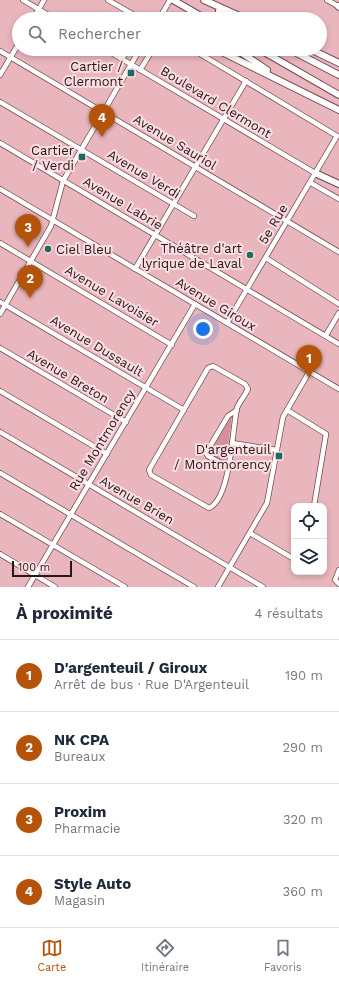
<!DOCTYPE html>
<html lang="fr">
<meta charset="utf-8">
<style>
body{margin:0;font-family:"Work Sans",sans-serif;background:#f2f2f3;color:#1f2937}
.controls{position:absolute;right:12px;bottom:12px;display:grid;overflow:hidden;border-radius:8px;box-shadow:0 2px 6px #0003}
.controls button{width:36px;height:36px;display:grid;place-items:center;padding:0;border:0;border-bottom:1px solid #e0e1e3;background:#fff;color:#1f2937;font:20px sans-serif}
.scale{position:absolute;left:12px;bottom:10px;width:60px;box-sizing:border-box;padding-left:4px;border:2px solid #291619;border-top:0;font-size:11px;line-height:14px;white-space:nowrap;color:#291619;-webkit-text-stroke:3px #fadee2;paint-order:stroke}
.you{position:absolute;left:203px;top:329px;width:14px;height:14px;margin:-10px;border:3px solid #fff;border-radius:50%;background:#1a73e8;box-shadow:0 0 0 6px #1a73e833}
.badge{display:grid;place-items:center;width:26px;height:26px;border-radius:50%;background:#b45309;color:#fff;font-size:13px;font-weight:700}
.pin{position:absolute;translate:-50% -33px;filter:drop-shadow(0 1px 2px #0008)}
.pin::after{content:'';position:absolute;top:21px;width:14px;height:12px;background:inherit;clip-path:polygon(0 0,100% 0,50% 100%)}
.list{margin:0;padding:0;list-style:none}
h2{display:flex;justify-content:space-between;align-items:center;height:52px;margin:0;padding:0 16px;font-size:17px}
h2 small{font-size:13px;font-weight:400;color:#747a83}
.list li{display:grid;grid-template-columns:26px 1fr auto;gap:12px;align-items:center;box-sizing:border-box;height:72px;padding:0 16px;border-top:1px solid #e0e1e3}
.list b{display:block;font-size:15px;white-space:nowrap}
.list p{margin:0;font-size:13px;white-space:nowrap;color:#747a83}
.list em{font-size:13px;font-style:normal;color:#747a83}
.icon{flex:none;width:22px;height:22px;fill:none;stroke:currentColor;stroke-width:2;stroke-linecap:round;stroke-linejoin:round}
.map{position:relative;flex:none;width:339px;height:587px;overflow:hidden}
.search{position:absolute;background:#fff;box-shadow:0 2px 6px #0003;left:12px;right:12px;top:12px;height:44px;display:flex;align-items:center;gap:10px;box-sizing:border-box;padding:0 14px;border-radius:22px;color:#747a83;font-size:15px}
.sheet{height:340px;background:#fff}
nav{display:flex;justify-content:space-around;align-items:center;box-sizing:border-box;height:56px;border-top:1px solid #e0e1e3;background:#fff;font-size:11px;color:#747a83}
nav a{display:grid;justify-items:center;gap:2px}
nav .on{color:#b45309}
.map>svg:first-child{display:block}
</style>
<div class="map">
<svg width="339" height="587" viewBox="0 0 339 587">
<rect width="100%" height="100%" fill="#eab6bd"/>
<polygon fill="#d48f9a" points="232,416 226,461 224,463 209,454 209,452 229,417"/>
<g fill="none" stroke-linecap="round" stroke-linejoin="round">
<g stroke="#754950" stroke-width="6">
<g id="minor">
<polyline points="23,0 55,19"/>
<polyline points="108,0 141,19"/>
<polyline points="327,0 338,6"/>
<polyline points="33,19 44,0"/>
<polyline points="159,19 170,0"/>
<polyline points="105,49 315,173"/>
<polyline points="192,49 337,136 227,323"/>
<polyline points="0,51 339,252"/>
<polyline points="122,59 128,49"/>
<polyline points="140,70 153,49"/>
<polyline points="0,75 19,43"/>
<polyline points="0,102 194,216"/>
<polyline points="0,143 339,344"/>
<polyline points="311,183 339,199"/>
<polyline points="0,189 339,389"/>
<polyline points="0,243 172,345"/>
<polyline points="266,258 339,304"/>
<polyline points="135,269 246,81"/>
<polyline points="0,302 184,410"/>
<polyline points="0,314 51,226 63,181 140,49"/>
<polyline points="326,335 339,313"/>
<polyline points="0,348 126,422"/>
<path d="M 213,366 L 245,384 L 248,389 C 245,396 239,402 237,408 C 232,430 231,498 209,508 L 151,475 L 149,470 L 208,368 Z"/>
<polyline points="0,391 107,454"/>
<polyline points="287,410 326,434 314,506"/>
<polyline points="0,432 263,587"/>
<polyline points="232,443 277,450"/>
<polyline points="228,467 208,456 206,453 228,416 237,410"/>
<polyline points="0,473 194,587"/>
<polyline points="0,514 125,587"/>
<polyline points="250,533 294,559"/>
<polyline points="0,554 55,587"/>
<polyline points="339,570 335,580 339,584"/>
<polyline points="28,587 195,304"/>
<polyline points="218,587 267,503 283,417 309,372"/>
</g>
</g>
<g stroke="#754950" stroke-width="8">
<g id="highway">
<polyline points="173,0 206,19"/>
<polyline points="204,0 246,19"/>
<polyline points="338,6 339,7"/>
<polyline points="219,11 234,19"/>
<polyline points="160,17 164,19"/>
<polyline points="216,49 339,110"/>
<polyline points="236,49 267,70"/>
<polyline points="259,49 339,95"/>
<polyline points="289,49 339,75"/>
<polyline points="310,49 339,63"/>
<polyline points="315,173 339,184"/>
</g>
</g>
<use href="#minor" stroke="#fff" stroke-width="4.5"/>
<use href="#highway" stroke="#fff" stroke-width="6"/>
</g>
<g fill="#1d6964" stroke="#fadee2" stroke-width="1.5">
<rect x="127" y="69" width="8" height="8" rx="2"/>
<rect x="78" y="153" width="8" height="8" rx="2"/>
<circle cx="48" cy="249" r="4"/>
<circle cx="250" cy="255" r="4"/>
<rect x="275" y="452" width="8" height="8" rx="2"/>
</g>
<g text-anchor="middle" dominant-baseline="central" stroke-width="4" stroke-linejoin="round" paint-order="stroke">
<g font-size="13" fill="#291619" stroke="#fadee2" text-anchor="end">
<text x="123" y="66">Cartier /<tspan x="123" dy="15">Clermont</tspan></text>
<text x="74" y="150">Cartier<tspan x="74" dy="15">/ Verdi</tspan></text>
<text x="242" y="248">Théâtre d'art<tspan x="242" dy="15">lyrique de Laval</tspan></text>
<text x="56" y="249" text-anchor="start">Ciel Bleu</text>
<text x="271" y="449">D'argenteuil<tspan x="271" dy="15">/ Montmorency</tspan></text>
</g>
<g font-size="13" fill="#291619" stroke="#fadee2">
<text transform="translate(216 102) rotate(31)">Boulevard Clermont</text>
<text transform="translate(175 142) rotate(31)">Avenue Sauriol</text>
<text transform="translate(144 174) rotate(31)">Avenue Verdi</text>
<text transform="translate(123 203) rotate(31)">Avenue Labrie</text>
<text transform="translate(273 224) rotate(-59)">5e Rue</text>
<text transform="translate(112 296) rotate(31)">Avenue Lavoisier</text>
<text transform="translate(216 304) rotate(31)">Avenue Giroux</text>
<text transform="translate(97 346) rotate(31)">Avenue Dussault</text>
<text transform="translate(68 376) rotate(31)">Avenue Breton</text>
<text transform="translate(102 440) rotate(-59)">Rue Montmorency</text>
<text transform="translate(137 500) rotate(30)">Avenue Brien</text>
</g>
</g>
</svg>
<div class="controls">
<button><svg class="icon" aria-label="locate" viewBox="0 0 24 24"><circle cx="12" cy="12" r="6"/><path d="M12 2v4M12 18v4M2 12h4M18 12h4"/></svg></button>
<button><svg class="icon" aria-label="layers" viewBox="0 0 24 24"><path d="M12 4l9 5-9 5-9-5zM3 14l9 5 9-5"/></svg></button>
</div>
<div class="scale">100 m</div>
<div class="you"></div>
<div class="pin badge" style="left:309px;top:378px">1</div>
<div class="pin badge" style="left:30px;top:298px">2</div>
<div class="pin badge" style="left:28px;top:247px">3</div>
<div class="pin badge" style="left:102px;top:137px">4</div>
<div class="search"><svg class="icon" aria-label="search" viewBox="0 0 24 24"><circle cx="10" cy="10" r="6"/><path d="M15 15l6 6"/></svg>Rechercher</div>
</div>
<section class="sheet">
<h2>À proximité<small>4 résultats</small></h2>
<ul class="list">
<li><span class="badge">1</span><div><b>D'argenteuil / Giroux</b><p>Arrêt de bus · Rue D'Argenteuil</p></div><em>190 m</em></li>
<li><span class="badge">2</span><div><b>NK CPA</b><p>Bureaux</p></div><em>290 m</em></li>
<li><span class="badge">3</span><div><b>Proxim</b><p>Pharmacie</p></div><em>320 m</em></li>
<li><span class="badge">4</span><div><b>Style Auto</b><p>Magasin</p></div><em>360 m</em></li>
</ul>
</section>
<nav>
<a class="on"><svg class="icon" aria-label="map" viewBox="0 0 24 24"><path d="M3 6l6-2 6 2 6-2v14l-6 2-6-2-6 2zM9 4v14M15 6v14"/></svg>Carte</a>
<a><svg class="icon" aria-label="directions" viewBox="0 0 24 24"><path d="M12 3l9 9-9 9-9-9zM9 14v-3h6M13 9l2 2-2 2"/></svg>Itinéraire</a>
<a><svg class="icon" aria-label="saved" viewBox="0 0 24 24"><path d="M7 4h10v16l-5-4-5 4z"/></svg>Favoris</a>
</nav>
